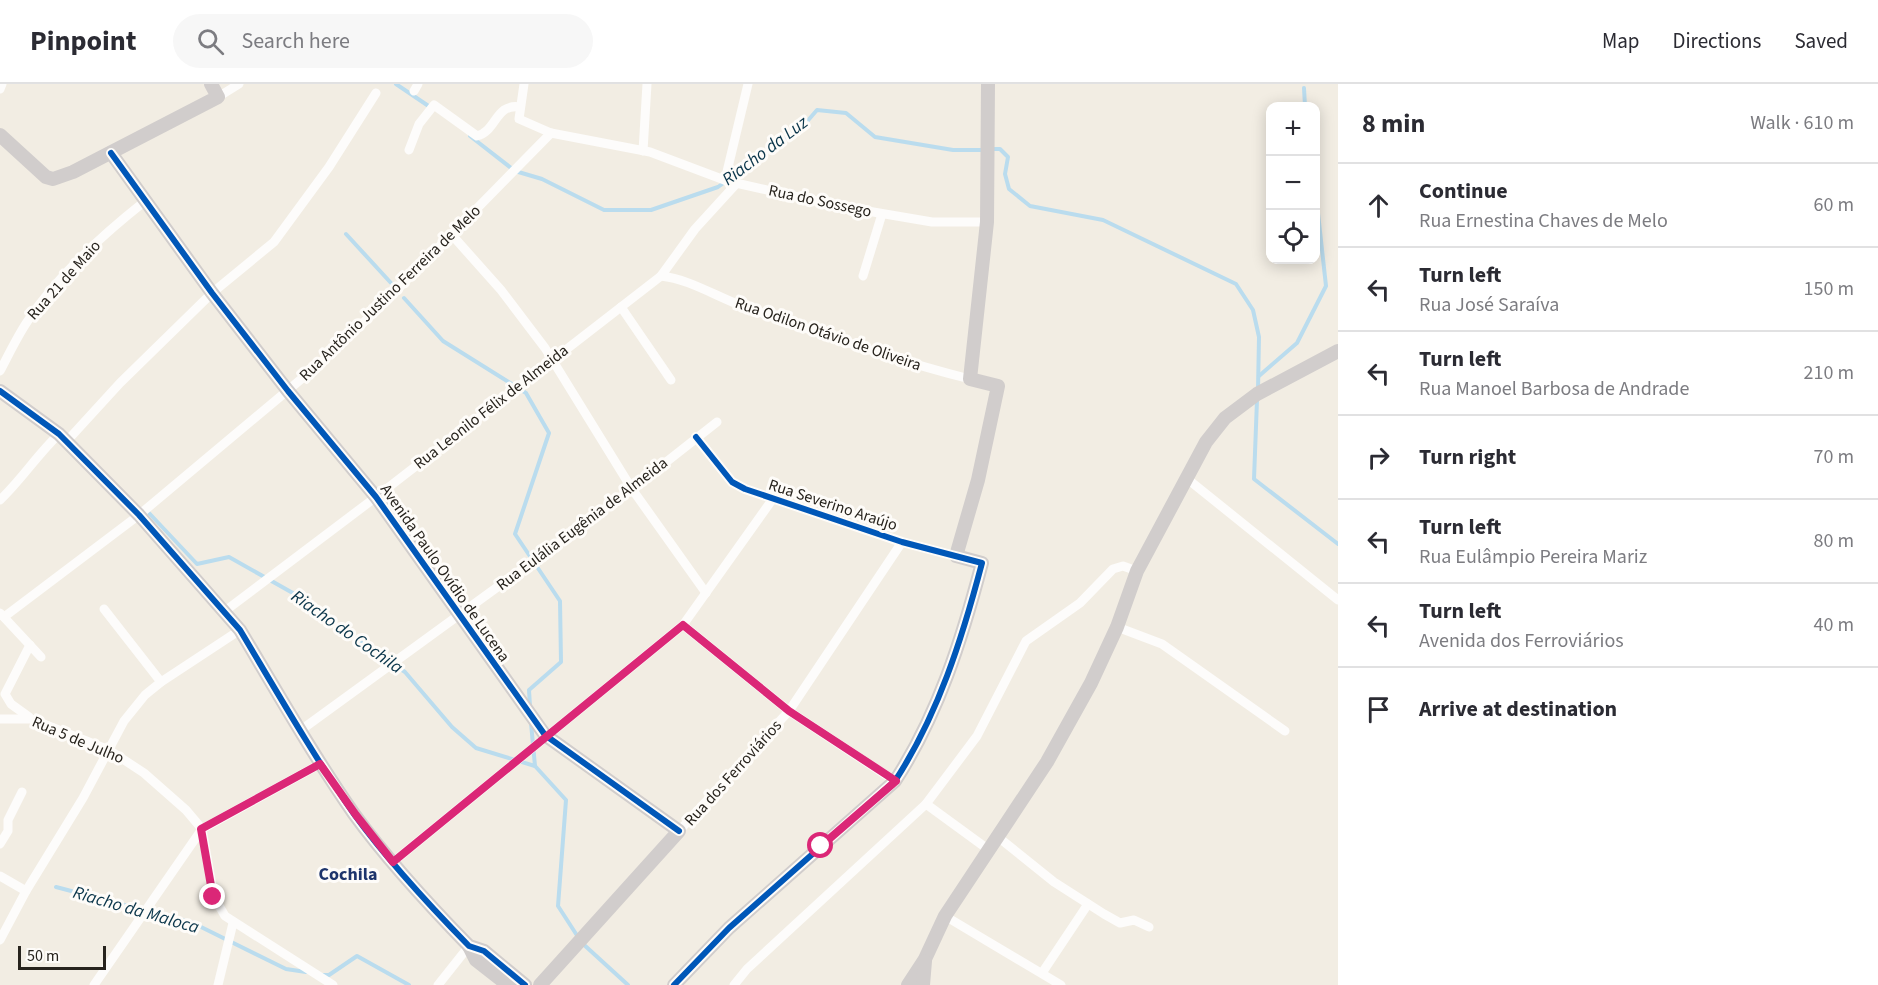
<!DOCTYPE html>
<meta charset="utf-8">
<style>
body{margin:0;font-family:"Source Sans 3",sans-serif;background:#f7f7f7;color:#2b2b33}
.controls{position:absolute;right:18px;top:18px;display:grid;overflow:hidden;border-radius:12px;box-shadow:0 3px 15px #0003}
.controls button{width:54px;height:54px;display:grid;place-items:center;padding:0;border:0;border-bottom:2px solid #e1e1e2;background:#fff;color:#2b2b33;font:30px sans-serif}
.scale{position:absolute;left:18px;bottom:15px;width:88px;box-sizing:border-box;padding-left:6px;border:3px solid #27231d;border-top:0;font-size:16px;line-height:21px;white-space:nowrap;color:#27231d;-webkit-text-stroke:4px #fefcf9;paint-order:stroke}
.stop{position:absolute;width:18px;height:18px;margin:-14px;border:4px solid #db2777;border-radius:50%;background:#fff}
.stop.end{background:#db2777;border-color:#fff;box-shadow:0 2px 6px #0008}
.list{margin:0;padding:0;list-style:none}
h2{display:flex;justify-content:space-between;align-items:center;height:78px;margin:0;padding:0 24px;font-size:26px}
h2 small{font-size:20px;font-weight:400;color:#7c7c81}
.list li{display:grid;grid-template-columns:39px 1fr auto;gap:18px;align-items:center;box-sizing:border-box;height:84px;padding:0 24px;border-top:2px solid #e1e1e2}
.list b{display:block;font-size:22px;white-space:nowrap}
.list p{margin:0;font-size:20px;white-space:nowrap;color:#7c7c81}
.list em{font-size:20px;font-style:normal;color:#7c7c81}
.icon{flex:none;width:33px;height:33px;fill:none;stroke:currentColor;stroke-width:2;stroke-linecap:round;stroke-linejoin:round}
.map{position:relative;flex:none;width:1338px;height:901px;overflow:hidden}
header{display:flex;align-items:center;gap:36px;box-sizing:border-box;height:84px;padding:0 30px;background:#fff;border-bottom:2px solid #e1e1e2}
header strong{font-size:28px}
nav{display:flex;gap:33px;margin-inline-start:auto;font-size:21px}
.search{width:420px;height:54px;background:#f7f7f7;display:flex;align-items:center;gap:15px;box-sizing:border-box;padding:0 21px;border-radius:33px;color:#7c7c81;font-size:22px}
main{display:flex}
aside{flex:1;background:#fff}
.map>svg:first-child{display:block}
</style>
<header>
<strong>Pinpoint</strong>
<div class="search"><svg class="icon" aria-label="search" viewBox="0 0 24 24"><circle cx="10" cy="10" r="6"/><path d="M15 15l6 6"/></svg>Search here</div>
<nav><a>Map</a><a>Directions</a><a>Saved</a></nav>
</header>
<main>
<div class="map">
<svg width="1338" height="901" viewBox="0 0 1338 901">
<rect width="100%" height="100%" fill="#f2ede3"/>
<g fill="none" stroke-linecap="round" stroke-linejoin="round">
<g stroke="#badcee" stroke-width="4">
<polyline points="396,0 430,23"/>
<polyline points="1304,4 1305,22"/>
<polyline points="470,52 515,87 542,95 604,126 651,126 718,103 804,41 817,26 846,29 875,53 953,66 983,66"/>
<polyline points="993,65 1000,65 1008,73 1005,90 1009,105 1030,122 1103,136 1236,200 1253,226 1259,253 1258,306"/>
<polyline points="346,150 391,199"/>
<polyline points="404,214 443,257 526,309 549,349 515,450 560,517 561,578 529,606 530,622"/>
<polyline points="1259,292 1297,259 1326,202 1316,111"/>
<polyline points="1257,316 1254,395 1338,460"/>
<polyline points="149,429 197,480 229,473 307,517 329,537 405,588 452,643 476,664 535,682 566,716 558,822 578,853"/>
<polyline points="531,639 535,682"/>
<polyline points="56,803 193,839 286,885 306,888"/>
<polyline points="582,859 628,901"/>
<polyline points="323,891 329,891 357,872 409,901"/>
</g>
<g stroke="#fdfcfb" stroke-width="9">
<polyline points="524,0 519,35 551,49 650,68 727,97 838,122 932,138 987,138"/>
<polyline points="0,5 2,0"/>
<polyline points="414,7 418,0"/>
<polyline points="218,13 239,0"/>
<path d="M 409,66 L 419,40 L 434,21 L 477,52 C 497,47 495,19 520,23"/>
<polyline points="643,67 647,0"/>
<polyline points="725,96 748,0"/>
<polyline points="452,151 501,206 545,264 632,405 706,509"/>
<path d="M 661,192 C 689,195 715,212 742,222 C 817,248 893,276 970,295"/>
<polyline points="863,192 882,130"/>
<polyline points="621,223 671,296"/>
<path d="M 0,287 C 9,270 17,253 27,238 C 57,192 101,152 144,118"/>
<polyline points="696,353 732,398 745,405 902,458 956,472"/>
<polyline points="66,358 120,299 212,209 274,158 329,83 376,9"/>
<polyline points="1185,393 1338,516"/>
<path d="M 0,416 C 22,395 37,371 59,350"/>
<polyline points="104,525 161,598"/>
<polyline points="225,527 376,413 661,192 695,145 737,99"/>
<polyline points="0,529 41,573"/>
<polyline points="4,533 139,431 324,276 383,220 551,49"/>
<polyline points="683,541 789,627 895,697"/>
<polyline points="1117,543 1162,560 1285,647"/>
<polyline points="29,633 11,620 5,610 30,561"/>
<polyline points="0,635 31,635 109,666 144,689 186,726 202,745 214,813 225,832 333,901"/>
<polyline points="301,646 632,405 717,338"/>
<polyline points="926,720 989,766"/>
<polyline points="679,747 789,627 902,458"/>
<polyline points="998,753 1054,798 1104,830 1120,839 1134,836 1149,843"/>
<polyline points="0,760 8,747 8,736 22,708"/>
<polyline points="393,778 683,541 772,416"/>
<polyline points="0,792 26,807"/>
<polyline points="945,832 1061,901"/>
<polyline points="0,856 26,807 83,714 124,637 145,611 161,598 240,546"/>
<polyline points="1042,889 1088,820"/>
<polyline points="94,901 202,745 320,680"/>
<polyline points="218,901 233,839"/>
<polyline points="438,901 469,862"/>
<polyline points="734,901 747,885 926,720 977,652 1026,557 1080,519 1113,485 1123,482 1137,487"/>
</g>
<g stroke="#d1cdcc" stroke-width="14">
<polyline points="0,51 46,93 53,95 73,88 218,13 211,0"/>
<polyline points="111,69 212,209 288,307 376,413 545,651 679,747 540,901"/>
<path d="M 0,307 L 59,350 L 139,431 L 240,546 C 277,608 313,671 354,730 C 388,777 428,820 469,862 L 484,867 L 525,901"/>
<polyline points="469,862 476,876 508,901"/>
<path d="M 674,901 L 729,844 L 895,697 C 938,631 962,555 982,479 L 956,472 L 978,396 L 998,302 L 970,295 L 987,138 L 988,0"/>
<polyline points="908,901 925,875 945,832 1047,678 1091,599 1117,543 1137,487 1206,358 1225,334 1257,310 1338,267"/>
<polyline points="923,901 925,877"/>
</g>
<g stroke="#fefcf9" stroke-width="10">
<g id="cycleway">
<polyline points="111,69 212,209 288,307 376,413 545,651 679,747"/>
<path d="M 0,307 L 59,350 L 139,431 L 240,546 C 277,608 313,671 354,730 C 388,777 428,820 469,862 L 484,867 L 525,901"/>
<path d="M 674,901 L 729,844 L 895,697 C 938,631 962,555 982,479 L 902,458 L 745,405 L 732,398 L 696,353"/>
</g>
</g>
<use href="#cycleway" stroke="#0057b8" stroke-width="6"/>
</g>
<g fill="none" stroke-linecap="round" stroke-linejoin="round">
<polyline stroke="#db2777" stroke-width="8" points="213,813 201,745 320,680 356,731 393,778 683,541 789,627 896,697 821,762"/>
</g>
<g text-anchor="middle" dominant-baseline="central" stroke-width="6" stroke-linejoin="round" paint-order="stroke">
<g font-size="16" fill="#27231d" stroke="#fefcf9">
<text transform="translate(820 117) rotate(12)">Rua do Sossego</text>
<text transform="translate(64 196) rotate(-48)">Rua 21 de Maio</text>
<text transform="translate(390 209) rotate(-44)">Rua Antônio Justino Ferreira de Melo</text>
<text transform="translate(828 250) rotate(19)">Rua Odilon Otávio de Oliveira</text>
<text transform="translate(491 323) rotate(-38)">Rua Leonilo Félix de Almeida</text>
<text transform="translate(833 421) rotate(18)">Rua Severino Araújo</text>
<text transform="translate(582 440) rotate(-37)">Rua Eulália Eugênia de Almeida</text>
<text transform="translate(445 489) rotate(55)">Avenida Paulo Ovídio de Lucena</text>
<text transform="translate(78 656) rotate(23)">Rua 5 de Julho</text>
<text transform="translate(733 689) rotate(-48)">Rua dos Ferroviários</text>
</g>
<g font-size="18" font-style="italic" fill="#0a354a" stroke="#fefcf9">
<text transform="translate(765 67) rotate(-37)">Riacho da Luz</text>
<text transform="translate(347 548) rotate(35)">Riacho do Cochila</text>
<text transform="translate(136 826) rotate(16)">Riacho da Maloca</text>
</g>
<g font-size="18" font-weight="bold" fill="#1d346b" stroke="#fefcf9">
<text x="348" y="790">Cochila</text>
</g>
</g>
</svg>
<div class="controls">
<button>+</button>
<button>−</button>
<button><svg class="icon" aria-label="locate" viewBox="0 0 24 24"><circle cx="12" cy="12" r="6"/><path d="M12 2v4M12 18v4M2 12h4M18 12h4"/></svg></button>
</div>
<div class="scale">50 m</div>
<div class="stop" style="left:821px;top:762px"></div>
<div class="stop end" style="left:213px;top:813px"></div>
</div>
<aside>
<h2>8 min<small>Walk · 610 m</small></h2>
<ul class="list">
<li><svg class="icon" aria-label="ahead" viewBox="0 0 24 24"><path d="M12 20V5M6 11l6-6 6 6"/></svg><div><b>Continue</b><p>Rua Ernestina Chaves de Melo</p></div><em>60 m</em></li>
<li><svg class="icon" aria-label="left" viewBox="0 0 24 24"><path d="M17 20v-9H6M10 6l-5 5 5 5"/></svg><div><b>Turn left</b><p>Rua José Saraíva</p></div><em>150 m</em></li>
<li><svg class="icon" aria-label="left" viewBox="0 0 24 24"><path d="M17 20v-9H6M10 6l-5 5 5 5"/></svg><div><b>Turn left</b><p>Rua Manoel Barbosa de Andrade</p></div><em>210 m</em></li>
<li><svg class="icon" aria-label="right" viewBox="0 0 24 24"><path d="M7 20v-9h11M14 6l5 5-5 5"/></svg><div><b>Turn right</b></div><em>70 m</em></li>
<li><svg class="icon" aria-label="left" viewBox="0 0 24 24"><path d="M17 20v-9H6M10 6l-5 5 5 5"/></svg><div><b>Turn left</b><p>Rua Eulâmpio Pereira Mariz</p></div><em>80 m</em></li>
<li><svg class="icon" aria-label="left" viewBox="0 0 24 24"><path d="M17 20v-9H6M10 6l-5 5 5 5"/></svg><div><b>Turn left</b><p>Avenida dos Ferroviários</p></div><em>40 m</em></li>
<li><svg class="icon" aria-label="arrive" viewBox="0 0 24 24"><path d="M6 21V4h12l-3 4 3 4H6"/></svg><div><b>Arrive at destination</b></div></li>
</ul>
</aside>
</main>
